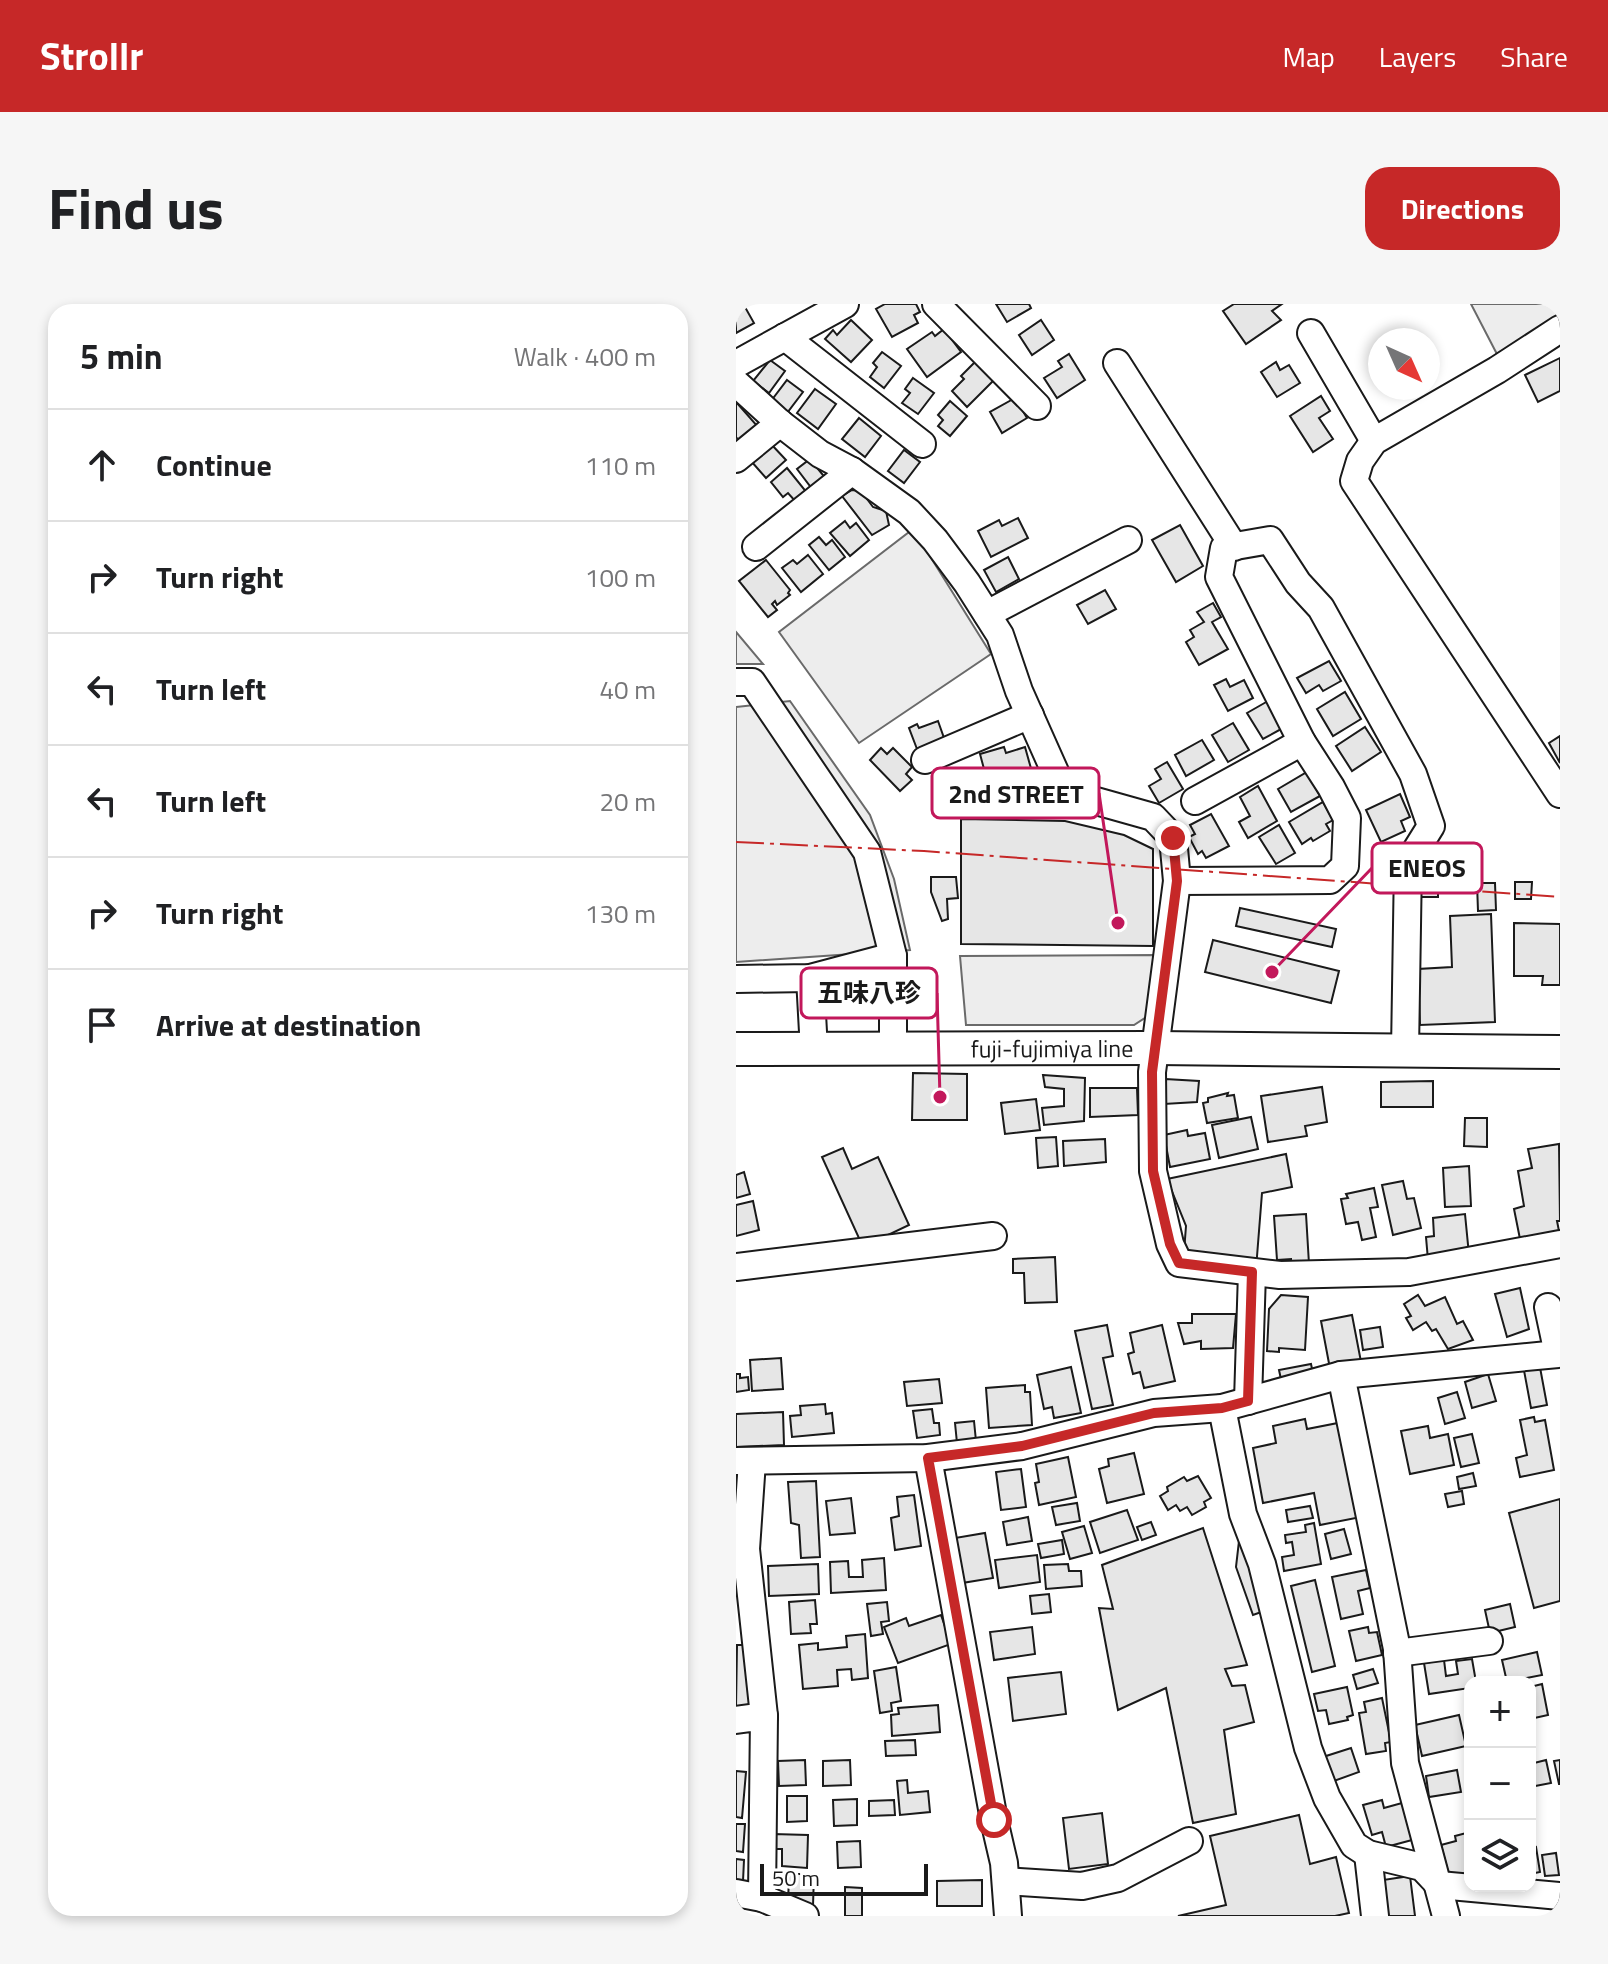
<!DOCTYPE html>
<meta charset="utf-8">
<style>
body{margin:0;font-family:"Titillium Web","Noto Sans JP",sans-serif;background:#f6f6f6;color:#202124}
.controls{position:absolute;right:24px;bottom:24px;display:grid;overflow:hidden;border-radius:16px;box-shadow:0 4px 12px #0003}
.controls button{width:72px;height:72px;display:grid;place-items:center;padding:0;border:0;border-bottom:2px solid #e0e0e0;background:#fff;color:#202124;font:40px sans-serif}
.compass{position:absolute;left:632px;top:24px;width:72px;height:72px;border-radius:50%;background:#fff;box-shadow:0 4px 12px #0003;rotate:135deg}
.scale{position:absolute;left:24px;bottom:20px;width:168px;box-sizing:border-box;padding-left:8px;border:4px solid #1a1a1a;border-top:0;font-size:22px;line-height:28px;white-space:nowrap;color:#1a1a1a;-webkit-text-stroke:6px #fff;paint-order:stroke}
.stop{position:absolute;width:24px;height:24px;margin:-18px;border:6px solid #c62828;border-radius:50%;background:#fff}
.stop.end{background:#c62828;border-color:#fff;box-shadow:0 2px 8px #0008}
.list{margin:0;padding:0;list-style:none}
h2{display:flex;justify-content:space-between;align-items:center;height:104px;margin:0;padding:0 32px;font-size:34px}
h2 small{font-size:26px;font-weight:400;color:#757577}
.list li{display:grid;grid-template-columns:52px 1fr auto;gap:24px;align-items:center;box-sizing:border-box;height:112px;padding:0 32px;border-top:2px solid #e0e0e0}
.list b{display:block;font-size:30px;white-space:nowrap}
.list em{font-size:26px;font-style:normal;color:#757577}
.icon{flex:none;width:44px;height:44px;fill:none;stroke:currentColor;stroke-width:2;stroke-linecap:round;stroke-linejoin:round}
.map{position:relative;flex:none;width:824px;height:1612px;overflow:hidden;border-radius:24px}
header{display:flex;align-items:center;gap:48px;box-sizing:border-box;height:112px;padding:0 40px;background:#c62828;color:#fff}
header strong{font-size:38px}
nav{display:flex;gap:44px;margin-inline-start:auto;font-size:28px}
.intro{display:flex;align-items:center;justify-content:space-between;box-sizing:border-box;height:192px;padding:0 48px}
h1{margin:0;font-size:56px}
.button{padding:20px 36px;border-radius:24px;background:#c62828;color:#fff;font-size:28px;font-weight:700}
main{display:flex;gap:48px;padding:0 48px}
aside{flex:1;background:#fff;border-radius:24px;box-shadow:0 4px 12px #0003}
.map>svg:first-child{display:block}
</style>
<header>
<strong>Strollr</strong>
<nav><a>Map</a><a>Layers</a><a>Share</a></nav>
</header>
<div class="intro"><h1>Find us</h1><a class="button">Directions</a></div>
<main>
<aside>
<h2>5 min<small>Walk · 400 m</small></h2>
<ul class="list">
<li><svg class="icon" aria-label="ahead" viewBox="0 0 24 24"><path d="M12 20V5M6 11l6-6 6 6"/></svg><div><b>Continue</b></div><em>110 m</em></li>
<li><svg class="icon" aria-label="right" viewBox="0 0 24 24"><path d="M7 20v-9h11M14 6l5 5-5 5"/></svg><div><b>Turn right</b></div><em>100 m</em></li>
<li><svg class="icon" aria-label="left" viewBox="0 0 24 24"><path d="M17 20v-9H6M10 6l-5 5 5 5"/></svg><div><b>Turn left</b></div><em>40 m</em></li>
<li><svg class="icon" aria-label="left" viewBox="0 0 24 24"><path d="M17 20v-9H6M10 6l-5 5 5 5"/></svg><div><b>Turn left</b></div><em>20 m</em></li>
<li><svg class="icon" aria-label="right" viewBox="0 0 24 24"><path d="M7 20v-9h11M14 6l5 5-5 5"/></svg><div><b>Turn right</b></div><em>130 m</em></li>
<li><svg class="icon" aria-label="arrive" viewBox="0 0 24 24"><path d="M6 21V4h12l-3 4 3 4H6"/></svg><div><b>Arrive at destination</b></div></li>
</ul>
</aside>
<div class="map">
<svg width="824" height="1612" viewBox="0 0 824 1612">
<rect width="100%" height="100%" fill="#fff"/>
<g fill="#ededed" stroke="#6a6a6a" stroke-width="2">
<polygon points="735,0 824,0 824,16 763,54"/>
<polygon points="177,225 255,350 123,439 43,328"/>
<polygon points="0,328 27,360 0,360"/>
<polygon points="54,397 134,511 158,575 174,646 0,658 0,403"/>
<polygon points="420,651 415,710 398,721 230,721 224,652"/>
</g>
<g fill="#e6e6e6" stroke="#1a1a1a" stroke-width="2">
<polygon points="0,0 5,5 9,3 18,19 0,29"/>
<polygon points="149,0 180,0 184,8 178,11 182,19 156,33 140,5"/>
<polygon points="260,0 293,0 295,4 271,18"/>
<polygon points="498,0 546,0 536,7 545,16 510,40 487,7"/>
<polygon points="115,16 136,36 115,58 89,35 97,26 101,31"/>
<polygon points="305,16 318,36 296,51 283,31"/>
<polygon points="208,25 225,48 191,73 171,45 196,28 199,32"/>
<polygon points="146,48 165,62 148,84 134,73 141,63 137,59"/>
<polygon points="333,50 349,76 321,94 308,74 326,63 322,57"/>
<polygon points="824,54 824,87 802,98 789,71"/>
<polygon points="242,55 261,73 231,103 216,87 228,75 225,72"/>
<polygon points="34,56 49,67 33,89 17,77"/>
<polygon points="540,58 544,66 553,61 564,79 541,93 525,68"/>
<polygon points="177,74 198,89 182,110 166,99 174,89 169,85"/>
<polygon points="51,76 67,88 51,109 35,97"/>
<polygon points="79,85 100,100 82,125 61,109"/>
<polygon points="585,92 594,107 583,114 597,135 577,148 554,112"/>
<polygon points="279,94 291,114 266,129 254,108"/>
<polygon points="214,97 231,112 214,132 202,122 207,116 202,111"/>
<polygon points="0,98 23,124 4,138 0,133"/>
<polygon points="123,114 145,132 129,153 106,135"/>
<polygon points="35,140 50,156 30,174 15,157"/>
<polygon points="168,146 184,158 168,179 152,167"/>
<polygon points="74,155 91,176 77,186 61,165"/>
<polygon points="51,164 72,190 61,199 52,189 47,193 35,178"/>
<polygon points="116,186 125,187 137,203 150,207 153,221 136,231 106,192"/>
<polygon points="282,214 292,234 255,253 242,227 263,216 266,222"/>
<polygon points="109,217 114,224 120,219 133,236 114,252 94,229"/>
<polygon points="444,221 467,262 440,278 416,236"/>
<polygon points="83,233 90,241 96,236 109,253 93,266 73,241"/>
<polygon points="72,251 87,270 65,288 46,264 57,256 61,260"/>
<polygon points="272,253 283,275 260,288 248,266"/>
<polygon points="30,256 54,286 52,289 54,291 41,301 39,297 36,300 41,306 32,313 3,277"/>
<polygon points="369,286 380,305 352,320 341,301"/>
<polygon points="477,299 485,313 476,318 492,345 463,361 450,338 458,333 454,326 468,318 461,308"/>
<polygon points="593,357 605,377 587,387 583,381 570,389 561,374"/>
<polygon points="490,375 494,383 508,376 517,394 492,407 478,381"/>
<polygon points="609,388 625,415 597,432 581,405"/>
<polygon points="532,397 547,424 527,435 511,409"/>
<polygon points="202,417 208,434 181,445 173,424 181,420 183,424"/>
<polygon points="497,419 513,446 492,458 476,431"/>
<polygon points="629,423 645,448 616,467 600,442"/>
<polygon points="824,432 824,459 813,439"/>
<polygon points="466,436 478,456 450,472 439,451"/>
<polygon points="268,443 270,449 289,443 296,468 252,480 244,450"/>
<polygon points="145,444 151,450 157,444 176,463 170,470 176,476 164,487 134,456"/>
<polygon points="431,458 447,485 423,499 413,482 425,475 419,465"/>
<polygon points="571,468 584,492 555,508 542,485"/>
<polygon points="522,482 541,517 512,534 503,518 514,512 504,493"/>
<polygon points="664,490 674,513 665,517 669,527 645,538 630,506"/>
<polygon points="587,498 597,516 590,520 594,527 577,537 575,534 566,540 553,518"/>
<polygon points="475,510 493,542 470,554 466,547 462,550 453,533 459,530 454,521"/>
<polygon points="225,515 329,517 388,531 417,545 417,642 225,640"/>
<polygon points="543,521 559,549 540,560 523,533"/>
<polygon points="684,564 702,566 702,593 681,593"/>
<polygon points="195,573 220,573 222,594 211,595 212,615 206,617 195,588"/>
<polygon points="779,578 796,578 795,595 779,595"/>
<polygon points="741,579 759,579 760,606 742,607"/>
<polygon points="504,604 600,625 596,643 500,622"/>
<polygon points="755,610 759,718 684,721 682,665 716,663 714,612"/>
<polygon points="778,619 824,620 824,681 806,681 807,672 778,672"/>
<polygon points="477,636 603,667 595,699 469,668"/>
<polygon points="177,769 231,770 231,816 176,816"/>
<polygon points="307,771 349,774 348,817 308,821 306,804 328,802 328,785 309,783"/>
<polygon points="429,775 463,777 461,798 428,800"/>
<polygon points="697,777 697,803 645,803 645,778"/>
<polygon points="586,783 591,818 569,822 571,832 532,838 525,792"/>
<polygon points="354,784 401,784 402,811 354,813"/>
<polygon points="492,789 491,792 498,791 502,814 471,819 467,799 472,798 472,794"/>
<polygon points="300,795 304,826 269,830 265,799"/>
<polygon points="515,813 522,845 483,854 476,821"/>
<polygon points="729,814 751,814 751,843 728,842"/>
<polygon points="451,826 452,832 469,829 474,855 434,863 428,831"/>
<polygon points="320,833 322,862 302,864 300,834"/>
<polygon points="369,835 370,858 328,862 327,837"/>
<polygon points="823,840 824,917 821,917 824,932 785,940 778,905 788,902 782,867 796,864 792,845"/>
<polygon points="107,844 116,865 142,853 173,921 127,943 86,853"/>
<polygon points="550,850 556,883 526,889 520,965 448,948 450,922 431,875"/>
<polygon points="733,862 735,902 709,903 707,864"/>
<polygon points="8,868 14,890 0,894 0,871"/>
<polygon points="667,877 671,895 678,894 685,924 657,931 646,881"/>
<polygon points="638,884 642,903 634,904 640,933 626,936 622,918 610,920 605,895 612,894 610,890"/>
<polygon points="17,897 23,926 0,932 0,901"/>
<polygon points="570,910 573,960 555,962 555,955 541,956 538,912"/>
<polygon points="729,910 733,951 692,956 690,933 698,932 697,914"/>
<polygon points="319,953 321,998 289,999 288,969 277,969 277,955"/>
<polygon points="784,984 793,1025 771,1033 759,990"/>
<polygon points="545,991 572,993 569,1046 543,1044 543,1048 531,1047 533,1005"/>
<polygon points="682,991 689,1002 709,993 721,1020 727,1017 737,1036 712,1045 700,1025 696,1027 690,1018 677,1026 670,1014 675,1012 668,1000"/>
<polygon points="456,1010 500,1010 497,1044 465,1045 465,1037 448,1040 442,1019 456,1019"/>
<polygon points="616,1011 626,1063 595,1070 585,1017"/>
<polygon points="371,1021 377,1052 367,1054 377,1101 356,1105 339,1027"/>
<polygon points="426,1021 439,1077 408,1084 404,1068 397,1070 392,1050 398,1048 394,1029"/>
<polygon points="644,1023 647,1043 627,1046 624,1026"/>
<polygon points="45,1054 47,1085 16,1087 14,1056"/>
<polygon points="803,1058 811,1101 795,1104 787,1061"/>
<polygon points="575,1060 578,1074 546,1080 543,1066"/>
<polygon points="335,1063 345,1109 318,1114 316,1103 308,1105 301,1071"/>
<polygon points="0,1070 4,1070 4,1074 12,1073 13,1086 0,1088"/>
<polygon points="752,1070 760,1097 736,1104 729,1078"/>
<polygon points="203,1075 206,1099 171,1102 168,1078"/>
<polygon points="289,1081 289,1088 294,1088 296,1121 253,1124 250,1084"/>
<polygon points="721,1088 729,1114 709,1120 702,1094"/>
<polygon points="89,1100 90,1110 96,1109 98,1129 56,1133 54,1112 65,1111 64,1102"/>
<polygon points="196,1105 198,1119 203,1119 204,1131 181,1134 177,1107"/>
<polygon points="47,1108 48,1141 0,1143 0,1110"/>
<polygon points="798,1113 799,1118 809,1116 818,1166 784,1173 780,1154 791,1151 784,1116"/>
<polygon points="569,1115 571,1125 607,1118 625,1213 584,1221 578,1189 527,1199 517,1144 540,1139 537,1122"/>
<polygon points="238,1117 240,1137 221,1139 219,1119"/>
<polygon points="692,1122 694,1134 712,1130 718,1161 674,1170 665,1127"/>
<polygon points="736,1130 743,1159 725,1163 718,1134"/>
<polygon points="398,1149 408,1190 371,1199 363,1165 373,1162 372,1155"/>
<polygon points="332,1153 340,1193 303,1201 299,1179 303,1178 300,1160"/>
<polygon points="285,1165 290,1203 265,1206 260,1168"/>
<polygon points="737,1169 740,1182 723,1185 721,1173"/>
<polygon points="462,1172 475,1194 468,1198 470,1203 456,1211 451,1203 444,1207 440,1201 432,1206 424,1192 432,1187 431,1183 448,1173 451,1177"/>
<polygon points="80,1177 84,1253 65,1254 63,1221 55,1219 52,1178"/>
<polygon points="726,1187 728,1200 712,1203 709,1190"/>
<polygon points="178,1191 185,1242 159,1246 155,1214 163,1212 161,1193"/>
<polygon points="115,1194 119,1229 94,1231 90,1197"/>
<polygon points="824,1195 824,1297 798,1304 773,1209"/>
<polygon points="341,1199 344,1217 320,1221 316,1203"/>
<polygon points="574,1202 577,1214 552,1218 550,1206"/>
<polygon points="391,1206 402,1236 364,1249 354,1218"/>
<polygon points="292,1213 296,1237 271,1241 267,1218"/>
<polygon points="415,1218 420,1231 406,1236 401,1223"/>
<polygon points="578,1219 585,1260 548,1267 546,1253 558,1251 556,1238 550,1239 549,1231 570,1228 569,1221"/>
<polygon points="348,1222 356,1249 334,1255 326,1228"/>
<polygon points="467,1224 511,1361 489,1365 496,1382 509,1381 518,1418 488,1426 500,1510 457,1519 430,1384 382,1406 363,1304 377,1305 366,1261"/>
<polygon points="608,1225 615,1250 595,1255 589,1230"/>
<polygon points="249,1229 257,1274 226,1279 219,1234"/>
<polygon points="510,1235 528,1307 517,1311 500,1263 503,1237"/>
<polygon points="326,1236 328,1250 305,1254 302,1240"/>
<polygon points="301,1251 304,1278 263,1284 259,1256"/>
<polygon points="148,1254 150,1286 95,1289 94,1258 112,1257 113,1273 127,1273 126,1256"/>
<polygon points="82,1260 83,1290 33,1292 32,1262"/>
<polygon points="332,1260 333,1267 345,1267 346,1282 310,1285 308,1261"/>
<polygon points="630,1266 634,1284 622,1287 627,1310 605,1315 596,1273"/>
<polygon points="579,1276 599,1362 576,1368 555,1282"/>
<polygon points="313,1290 315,1308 296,1310 294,1292"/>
<polygon points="79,1296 81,1320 74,1320 75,1329 55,1330 53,1298"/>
<polygon points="151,1298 153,1317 145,1318 147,1330 135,1332 131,1300"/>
<polygon points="774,1300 779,1323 754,1329 749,1306"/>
<polygon points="205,1311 215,1340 162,1359 148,1323 170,1314 173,1322"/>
<polygon points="296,1323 299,1350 258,1356 254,1328"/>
<polygon points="632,1323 633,1329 641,1328 646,1351 620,1357 613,1327"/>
<polygon points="129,1330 132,1374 116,1376 115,1365 101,1366 102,1382 67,1385 63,1341 82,1339 82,1346 111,1343 110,1332"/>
<polygon points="1,1341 16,1341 17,1402 0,1403"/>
<polygon points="801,1348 806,1371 771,1378 766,1356"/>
<polygon points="736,1355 740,1378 734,1378 734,1384 693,1390 688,1359 708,1356 710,1372 722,1370 720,1357"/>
<polygon points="160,1363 165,1397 155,1399 156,1407 144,1409 138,1367"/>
<polygon points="637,1365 642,1379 621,1385 617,1371"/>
<polygon points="325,1368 330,1410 277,1417 272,1374"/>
<polygon points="806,1380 812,1411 794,1415 794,1383"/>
<polygon points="611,1383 617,1411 611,1413 612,1416 593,1420 590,1406 582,1407 578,1390"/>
<polygon points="646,1394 655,1438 649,1439 650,1447 630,1450 623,1409 630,1408 628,1398"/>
<polygon points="202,1401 204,1428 156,1432 155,1411 163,1410 162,1404"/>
<polygon points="723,1411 730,1442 686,1452 679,1421"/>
<polygon points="179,1436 180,1451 150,1452 149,1437"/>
<polygon points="615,1444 623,1468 595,1478 587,1453"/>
<polygon points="69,1456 70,1481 43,1482 42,1457"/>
<polygon points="114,1456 115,1481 87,1482 87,1457"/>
<polygon points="810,1456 815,1479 794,1483 794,1460"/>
<polygon points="824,1456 824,1480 823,1480 818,1457"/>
<polygon points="721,1466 725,1488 693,1493 690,1472"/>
<polygon points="0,1467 10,1468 6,1514 0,1513"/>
<polygon points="171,1476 172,1489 192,1487 194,1508 164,1511 161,1477"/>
<polygon points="51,1492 71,1492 71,1517 51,1518"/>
<polygon points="121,1495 121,1521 98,1522 97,1496"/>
<polygon points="158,1496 159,1511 133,1512 133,1497"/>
<polygon points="646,1496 648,1504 666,1499 676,1536 650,1543 646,1528 636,1531 627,1501"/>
<polygon points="366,1509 372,1560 333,1565 327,1514"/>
<polygon points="563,1511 574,1560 600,1553 613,1609 599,1612 442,1612 490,1601 474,1532"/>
<polygon points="0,1520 9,1520 7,1548 0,1547"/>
<polygon points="734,1528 734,1570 714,1575 705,1541 720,1537 719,1532"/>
<polygon points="37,1530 72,1531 71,1564 46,1562 46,1545 35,1545"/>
<polygon points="124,1537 125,1563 102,1564 101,1538"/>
<polygon points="800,1543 804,1568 794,1570 794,1544"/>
<polygon points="820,1549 823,1571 809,1572 806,1551"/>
<polygon points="0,1555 8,1556 7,1577 0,1576"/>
<polygon points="53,1570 78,1570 77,1602 52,1601"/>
<polygon points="674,1572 679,1612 651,1612 647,1576"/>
<polygon points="246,1576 246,1602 201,1602 201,1577"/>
<polygon points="109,1583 126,1584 126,1612 109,1612"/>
</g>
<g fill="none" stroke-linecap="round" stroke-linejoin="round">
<g stroke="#1a1a1a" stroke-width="30">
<g id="minor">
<polyline points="200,0 301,102"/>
<polyline points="824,25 761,66 638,137 624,157 618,177 824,490"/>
<polyline points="575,29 638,137"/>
<polyline points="49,33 186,140"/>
<polyline points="381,59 498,243"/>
<polyline points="0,60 109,0"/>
<polyline points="0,79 44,119 84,150 116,167 173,208 199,236 231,279 264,331 283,387 328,488 417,513 437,534 441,577 416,768 417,867 434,940 443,959 544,971 673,968 824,940"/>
<polyline points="0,155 44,119"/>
<polyline points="20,243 116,167"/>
<polyline points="251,310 392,236"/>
<polyline points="0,378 16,378 131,548 157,652 157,746"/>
<polyline points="189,456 294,411"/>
<polyline points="459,497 566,438"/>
<polyline points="441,577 594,576 609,562 611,514 595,483 566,438 483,273 488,244 534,236 562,279 585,304 677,470 695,522 672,559 669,747"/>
<polyline points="74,674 78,746"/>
<polyline points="0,675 74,674 157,652"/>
<polyline points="0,963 257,932"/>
<polyline points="605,1071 661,1345 669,1459 710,1612"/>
<polyline points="512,1097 516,968"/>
<polyline points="486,1104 507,1210 526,1260 572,1444 591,1494 618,1541 632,1550 686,1563 703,1581 824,1592"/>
<polyline points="192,1154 258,1516 268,1559 272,1612"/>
<polyline points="0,1157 192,1154 286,1142 418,1109 486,1104 605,1071 822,1050 812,1003"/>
<polyline points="16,1157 10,1245 28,1412"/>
<polyline points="661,1349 753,1337"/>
<polyline points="0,1416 28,1412 26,1594"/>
<polyline points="632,1550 639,1612"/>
<polyline points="270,1577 346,1582 382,1574 453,1537"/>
<polyline points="0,1589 26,1594 69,1612"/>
</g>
</g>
<g stroke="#1a1a1a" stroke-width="36">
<g id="major">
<path id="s1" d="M 0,745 L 420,744 L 824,748"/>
</g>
</g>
<use href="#minor" stroke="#fff" stroke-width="26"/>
<use href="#major" stroke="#fff" stroke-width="32"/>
<polyline stroke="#c62828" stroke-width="2" stroke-dasharray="28 6 4 6" stroke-linecap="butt" points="0,538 188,547 824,593"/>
</g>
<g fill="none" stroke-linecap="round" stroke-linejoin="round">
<polyline stroke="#c62828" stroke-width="10" points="258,1516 192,1154 286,1142 418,1109 486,1104 512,1097 516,968 443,959 434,940 417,867 416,768 441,577 437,534"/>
</g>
<g text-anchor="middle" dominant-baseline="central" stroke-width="6" stroke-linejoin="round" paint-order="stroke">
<g font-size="24" fill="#1a1a1a" stroke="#fff">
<text stroke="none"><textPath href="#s1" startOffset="316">fuji-fujimiya line</textPath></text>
</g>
</g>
<path fill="none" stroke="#c2185b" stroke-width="3" d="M382 619L363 489M536 668L636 564M204 793L201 689"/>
<g fill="#c2185b" stroke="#fff" stroke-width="3">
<circle cx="382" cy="619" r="8"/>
<circle cx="536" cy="668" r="8"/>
<circle cx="204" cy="793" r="8"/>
</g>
<g fill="#fff" stroke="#c2185b" stroke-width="3">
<rect x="196" y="464" width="167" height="50" rx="8"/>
<rect x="636" y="539" width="110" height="50" rx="8"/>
<rect x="65" y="664" width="136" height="50" rx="8"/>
</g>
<g font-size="26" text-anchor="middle" font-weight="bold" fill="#1a1a1a">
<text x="280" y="499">2nd STREET</text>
<text x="691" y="573">ENEOS</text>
<text x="133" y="698">五味八珍</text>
</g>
</svg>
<div class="controls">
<button>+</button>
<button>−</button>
<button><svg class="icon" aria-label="layers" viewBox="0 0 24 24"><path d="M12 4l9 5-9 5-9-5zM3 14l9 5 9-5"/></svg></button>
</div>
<svg class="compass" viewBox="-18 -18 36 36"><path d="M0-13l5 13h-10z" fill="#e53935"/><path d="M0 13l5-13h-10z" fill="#757577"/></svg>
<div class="scale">50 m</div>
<div class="stop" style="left:258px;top:1516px"></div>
<div class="stop end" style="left:437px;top:534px"></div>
</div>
</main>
